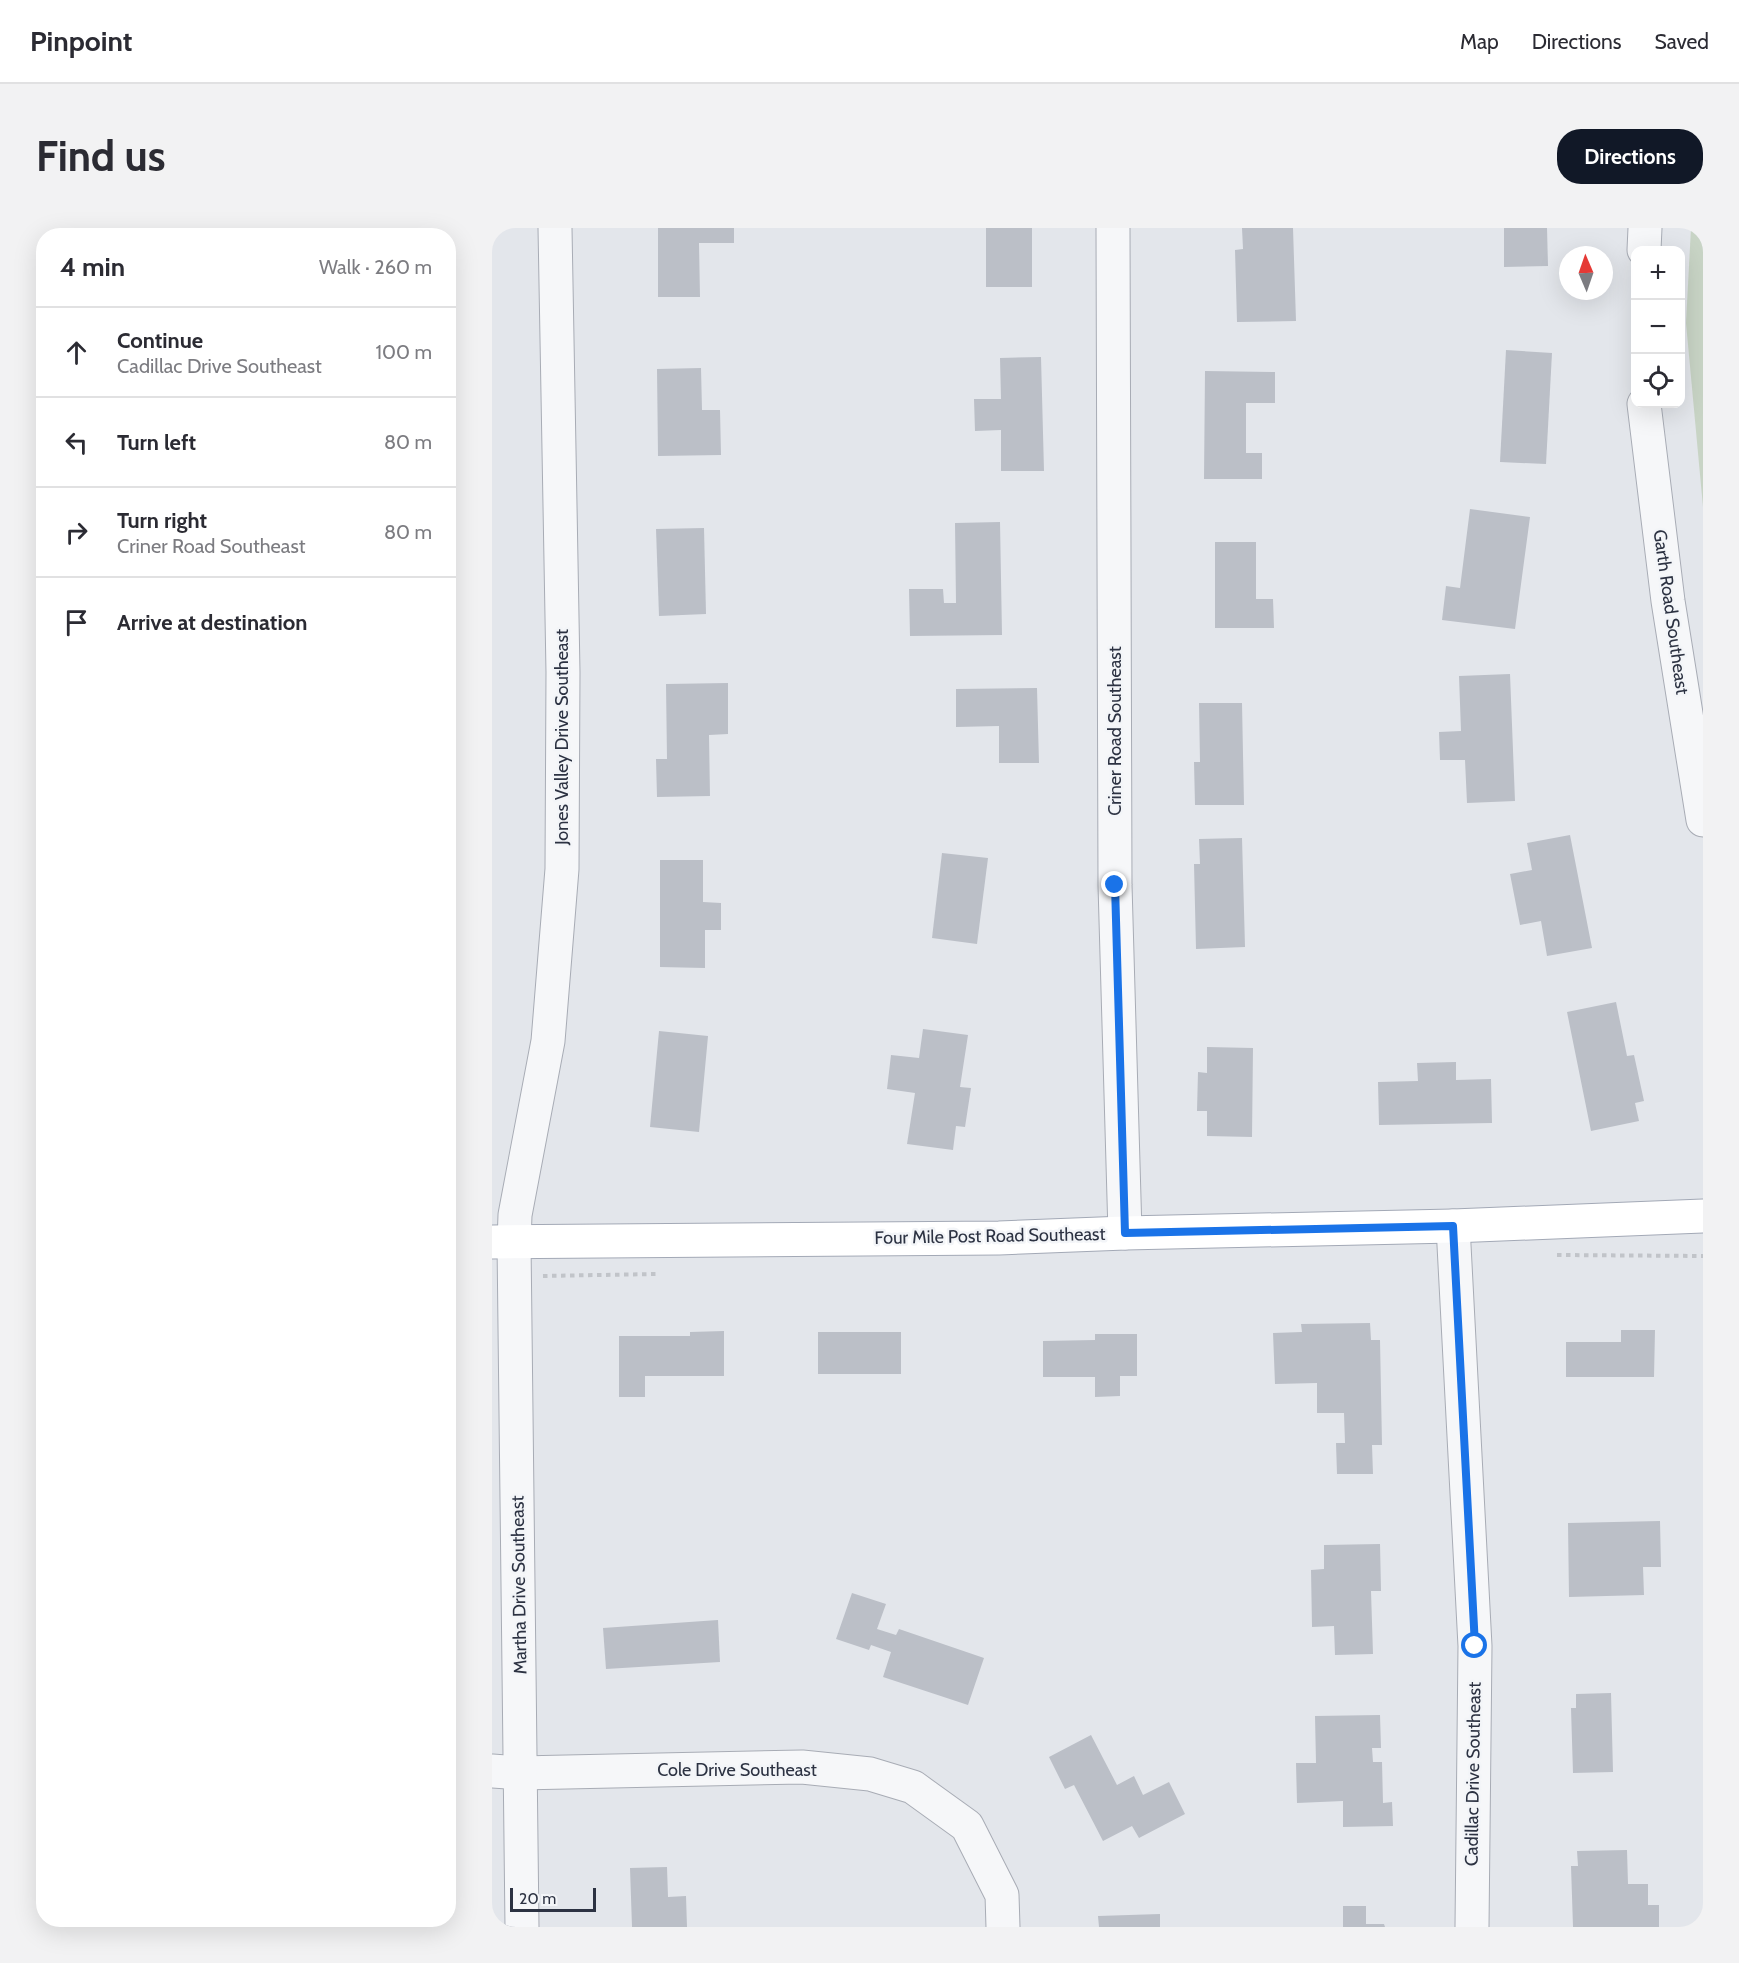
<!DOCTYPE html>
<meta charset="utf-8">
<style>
body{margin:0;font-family:Cabin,sans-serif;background:#f2f2f3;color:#2b2b33}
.controls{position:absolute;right:18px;top:18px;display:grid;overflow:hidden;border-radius:12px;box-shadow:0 6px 24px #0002}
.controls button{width:54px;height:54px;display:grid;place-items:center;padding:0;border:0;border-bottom:2px solid #e1e1e2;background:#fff;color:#2b2b33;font:30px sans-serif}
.compass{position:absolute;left:1067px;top:18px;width:54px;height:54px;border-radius:50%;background:#fff;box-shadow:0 6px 24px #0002;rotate:358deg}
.scale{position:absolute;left:18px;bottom:15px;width:86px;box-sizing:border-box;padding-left:6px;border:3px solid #2c3242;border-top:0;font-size:16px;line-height:21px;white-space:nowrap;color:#2c3242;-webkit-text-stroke:4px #f3f5f8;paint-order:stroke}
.stop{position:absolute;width:18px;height:18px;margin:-14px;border:4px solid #1a73e8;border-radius:50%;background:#fff}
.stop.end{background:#1a73e8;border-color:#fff;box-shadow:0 2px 6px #0008}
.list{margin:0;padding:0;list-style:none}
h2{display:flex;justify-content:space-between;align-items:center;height:78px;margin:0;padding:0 24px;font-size:26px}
h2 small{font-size:20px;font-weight:400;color:#7c7c81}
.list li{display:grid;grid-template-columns:39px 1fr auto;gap:18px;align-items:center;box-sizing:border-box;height:90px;padding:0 24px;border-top:2px solid #e1e1e2}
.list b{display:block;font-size:22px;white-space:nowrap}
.list p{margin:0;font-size:20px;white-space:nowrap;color:#7c7c81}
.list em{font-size:20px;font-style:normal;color:#7c7c81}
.icon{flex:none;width:33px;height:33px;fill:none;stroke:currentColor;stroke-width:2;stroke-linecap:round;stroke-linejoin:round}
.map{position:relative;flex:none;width:1211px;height:1699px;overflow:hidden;border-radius:24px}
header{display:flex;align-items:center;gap:36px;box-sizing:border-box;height:84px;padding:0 30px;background:#fff;border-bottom:2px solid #e1e1e2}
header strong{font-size:28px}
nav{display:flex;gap:33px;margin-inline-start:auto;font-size:21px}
.intro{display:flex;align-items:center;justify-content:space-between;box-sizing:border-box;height:144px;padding:0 36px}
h1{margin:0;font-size:42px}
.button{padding:15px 27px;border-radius:24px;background:#111827;color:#fff;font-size:21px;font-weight:700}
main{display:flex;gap:36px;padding:0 36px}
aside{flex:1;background:#fff;border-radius:24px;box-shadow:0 6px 24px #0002}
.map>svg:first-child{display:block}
</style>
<header>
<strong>Pinpoint</strong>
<nav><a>Map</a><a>Directions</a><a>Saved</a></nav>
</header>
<div class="intro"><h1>Find us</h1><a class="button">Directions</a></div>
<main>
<aside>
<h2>4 min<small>Walk · 260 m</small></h2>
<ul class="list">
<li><svg class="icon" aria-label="ahead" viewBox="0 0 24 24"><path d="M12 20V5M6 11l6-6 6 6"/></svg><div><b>Continue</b><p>Cadillac Drive Southeast</p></div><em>100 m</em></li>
<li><svg class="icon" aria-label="left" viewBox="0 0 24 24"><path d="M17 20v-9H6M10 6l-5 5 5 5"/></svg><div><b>Turn left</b></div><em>80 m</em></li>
<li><svg class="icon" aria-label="right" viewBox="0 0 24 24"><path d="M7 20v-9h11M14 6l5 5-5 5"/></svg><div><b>Turn right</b><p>Criner Road Southeast</p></div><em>80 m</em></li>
<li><svg class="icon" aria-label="arrive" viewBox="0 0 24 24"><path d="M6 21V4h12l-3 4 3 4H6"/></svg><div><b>Arrive at destination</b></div></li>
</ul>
</aside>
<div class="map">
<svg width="1211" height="1699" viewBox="0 0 1211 1699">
<rect width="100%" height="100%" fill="#e3e6eb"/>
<polygon fill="#c8d4c5" points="1199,0 1211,0 1211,279 1194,95"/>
<g fill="#bbbfc7">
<polygon points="166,0 242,0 242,15 207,15 208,69 166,69"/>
<rect x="494" y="0" width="46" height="59"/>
<polygon points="750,0 801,0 804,93 745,94 743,22 751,21"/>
<polygon points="1012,0 1055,0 1056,38 1012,39"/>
<polygon points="1014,122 1060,125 1054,236 1008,234"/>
<polygon points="549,129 552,243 509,243 509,202 483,203 482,171 509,171 508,130"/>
<polygon points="209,140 210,182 228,182 229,227 166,228 165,141"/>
<polygon points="713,143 783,144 783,175 754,175 754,225 770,225 770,251 712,251"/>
<polygon points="978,281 1038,289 1023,401 950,392 954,358 968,360"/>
<polygon points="508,294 510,407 418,408 417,361 451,361 452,375 464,375 463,295"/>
<polygon points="212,300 214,386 167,388 164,301"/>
<polygon points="723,314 764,314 764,371 781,371 782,400 723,400"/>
<polygon points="1018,446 1023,573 975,575 973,532 948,532 947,504 969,503 967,448"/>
<polygon points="236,455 236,506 217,507 218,568 165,569 164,531 175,531 174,456"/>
<polygon points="545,460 547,535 507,535 507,498 464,499 464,461"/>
<polygon points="707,475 750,475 752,577 703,577 702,534 708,534"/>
<polygon points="1078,607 1100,720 1055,728 1049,693 1028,697 1018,646 1040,642 1035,615"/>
<polygon points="750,610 753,719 704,721 702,636 708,636 707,611"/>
<polygon points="450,625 496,630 485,716 440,710"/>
<polygon points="168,632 211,632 211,674 229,675 229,702 213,702 213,740 168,739"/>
<polygon points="1124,774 1135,828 1142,827 1152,873 1143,875 1147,893 1099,903 1075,784"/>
<polygon points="431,801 476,807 468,859 479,860 473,899 464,898 461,922 415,916 423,865 395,861 399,827 427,830"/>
<polygon points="167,803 216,808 207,904 158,899"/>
<polygon points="715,819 761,820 760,909 715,908 715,883 705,883 706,844 715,845"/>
<polygon points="964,834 964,852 999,851 1000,895 887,897 886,854 926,853 925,835"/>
<polygon points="878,1095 879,1112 888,1112 890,1217 880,1217 881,1246 845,1246 844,1215 853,1215 852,1185 825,1185 825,1155 783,1156 781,1105 810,1104 809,1096"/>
<polygon points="1129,1102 1163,1102 1162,1149 1074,1149 1074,1114 1129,1114"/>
<polygon points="232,1103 232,1148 153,1148 153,1169 127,1169 127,1108 198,1108 198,1104"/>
<rect x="326" y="1104" width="83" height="42"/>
<polygon points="603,1106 645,1106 645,1148 628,1148 628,1168 603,1169 603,1149 551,1149 551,1113 603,1112"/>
<polygon points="1168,1293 1169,1339 1151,1339 1152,1367 1077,1369 1076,1295"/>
<polygon points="888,1316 889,1363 879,1363 881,1426 843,1427 842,1398 820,1399 819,1342 832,1341 832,1317"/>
<polygon points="360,1365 394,1376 385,1401 404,1407 407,1401 492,1430 476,1477 391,1449 399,1424 379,1417 377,1422 344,1411"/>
<polygon points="226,1392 228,1434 114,1441 111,1400"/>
<polygon points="1119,1465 1121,1544 1081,1545 1079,1480 1084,1480 1084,1466"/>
<polygon points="888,1487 889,1520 880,1520 881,1534 890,1534 891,1575 900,1574 901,1598 851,1599 851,1573 805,1575 804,1535 824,1535 823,1488"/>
<polygon points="599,1507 625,1557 642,1548 651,1567 677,1554 693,1586 647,1610 640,1598 611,1613 582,1557 573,1561 557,1529"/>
<polygon points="1135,1622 1136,1656 1156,1656 1156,1677 1167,1677 1167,1699 1081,1699 1079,1638 1086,1638 1085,1623"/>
<polygon points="175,1639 176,1669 194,1668 195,1699 140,1699 138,1640"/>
<polygon points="851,1678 874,1678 874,1696 892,1696 893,1699 851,1699"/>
<polygon points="668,1686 668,1699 607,1699 606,1688"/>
</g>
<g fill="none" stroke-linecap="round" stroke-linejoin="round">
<g stroke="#a8acb5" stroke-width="35">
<g id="minor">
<polyline points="621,0 623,657 633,1005"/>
<polyline points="1152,22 1153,0"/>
<polyline points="1152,176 1176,373 1211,592"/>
<polyline points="961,998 983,1418 980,1699"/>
<polyline points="0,1543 28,1545 310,1539 378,1546 421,1559 475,1598 510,1667 511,1699"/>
<polyline points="30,1699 22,1014 23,987 56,813 70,641 71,444 63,0"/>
</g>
</g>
<g stroke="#a3a9b6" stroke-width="35">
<polyline id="major" points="0,1014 507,1010 633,1005 961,998 1211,988"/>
</g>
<g stroke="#c1c4c9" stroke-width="4" stroke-dasharray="4.5 4.5" stroke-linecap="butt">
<polyline points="1065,1027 1211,1028"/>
<polyline points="51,1048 164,1046"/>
</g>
<use href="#minor" stroke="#f6f7f9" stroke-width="33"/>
<use href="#major" stroke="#fff" stroke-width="33"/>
</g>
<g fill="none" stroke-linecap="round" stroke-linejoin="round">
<polyline stroke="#1a73e8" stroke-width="8" points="623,657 633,1005 961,998 983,1418"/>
</g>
<g text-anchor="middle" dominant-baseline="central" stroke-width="5" stroke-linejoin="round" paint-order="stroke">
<g font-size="18" fill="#2c3242" stroke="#f3f5f8">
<text transform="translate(1179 384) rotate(82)">Garth Road Southeast</text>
<text transform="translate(623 503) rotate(-90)">Criner Road Southeast</text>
<text transform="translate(70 509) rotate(-90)">Jones Valley Drive Southeast</text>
<text transform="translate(498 1008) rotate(-1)">Four Mile Post Road Southeast</text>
<text transform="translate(27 1357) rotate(-91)">Martha Drive Southeast</text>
<text x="245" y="1542">Cole Drive Southeast</text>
<text transform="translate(981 1546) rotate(-89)">Cadillac Drive Southeast</text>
</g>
</g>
</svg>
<div class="controls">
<button>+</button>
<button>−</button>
<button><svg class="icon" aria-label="locate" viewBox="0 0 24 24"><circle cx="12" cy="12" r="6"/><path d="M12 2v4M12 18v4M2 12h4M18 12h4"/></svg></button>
</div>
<svg class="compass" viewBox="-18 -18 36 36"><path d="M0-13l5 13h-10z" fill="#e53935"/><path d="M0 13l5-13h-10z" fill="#7c7c81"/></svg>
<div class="scale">20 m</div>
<div class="stop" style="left:983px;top:1418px"></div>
<div class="stop end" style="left:623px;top:657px"></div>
</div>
</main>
